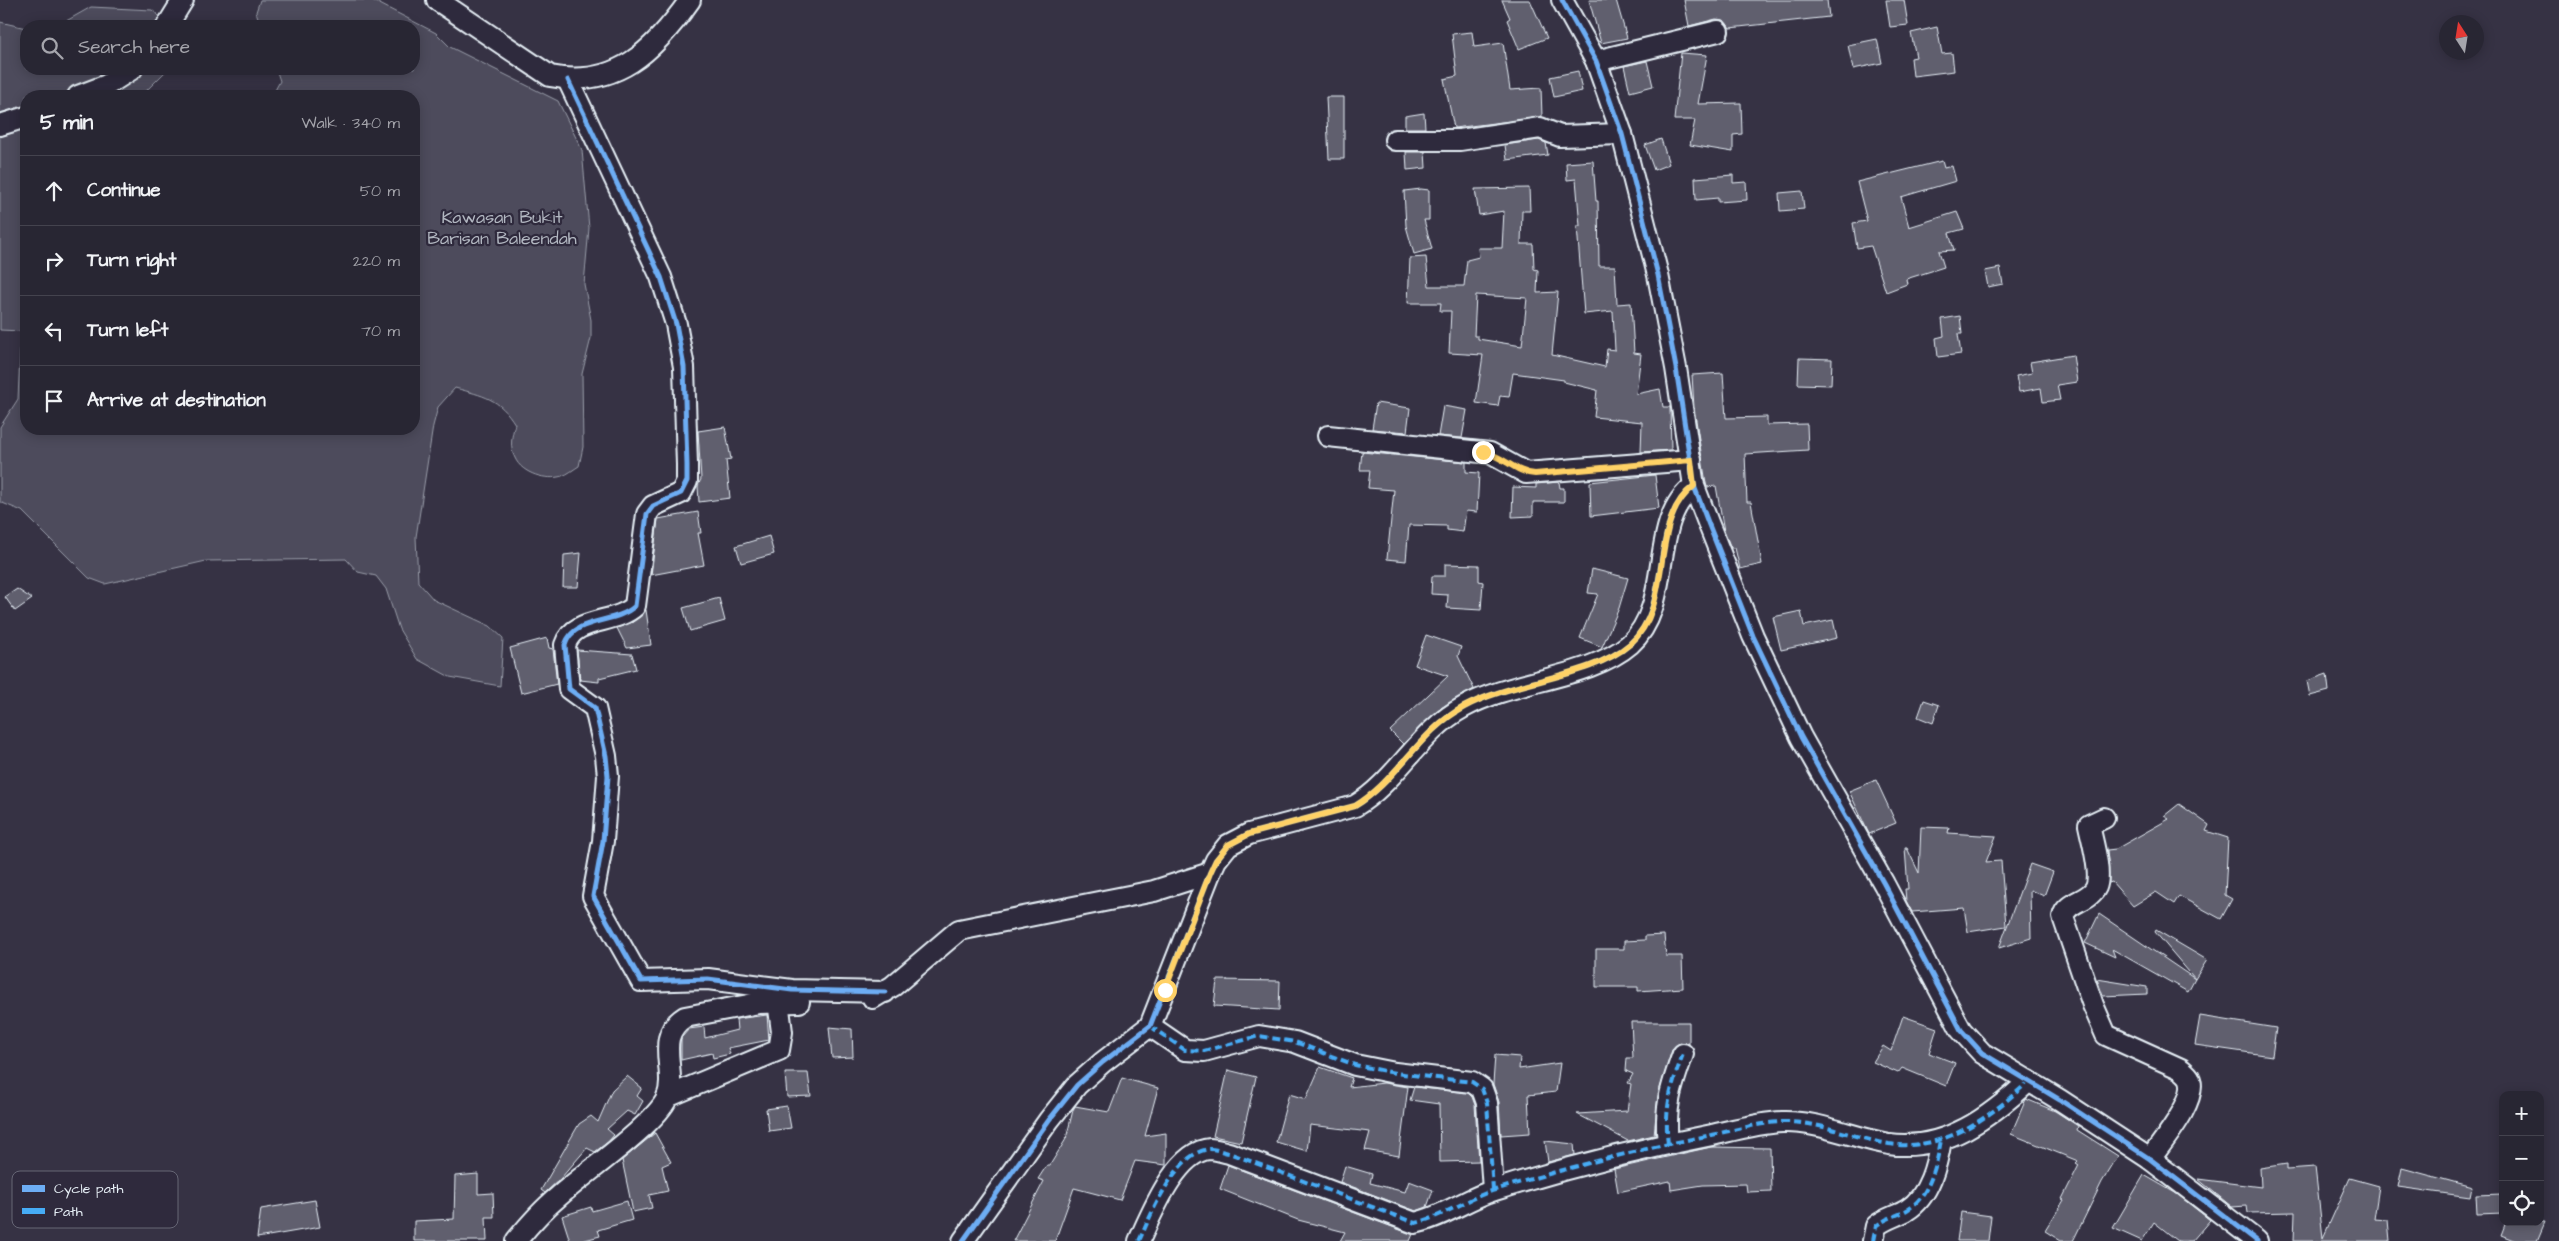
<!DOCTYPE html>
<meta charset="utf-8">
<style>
body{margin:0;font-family:"Architects Daughter",sans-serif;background:#34323f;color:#f1f3f6}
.controls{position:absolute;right:15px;bottom:15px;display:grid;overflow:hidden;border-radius:10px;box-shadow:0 2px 12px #0003}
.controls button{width:45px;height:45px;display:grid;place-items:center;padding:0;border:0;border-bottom:1px solid #44434e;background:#282633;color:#f1f3f6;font:25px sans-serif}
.compass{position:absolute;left:2439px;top:15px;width:45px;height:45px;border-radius:50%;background:#282633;box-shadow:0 2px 12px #0003;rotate:348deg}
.stop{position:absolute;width:15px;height:15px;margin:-11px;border:4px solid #ffd166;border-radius:50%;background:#fff}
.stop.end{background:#ffd166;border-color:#fff;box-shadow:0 1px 5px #0008}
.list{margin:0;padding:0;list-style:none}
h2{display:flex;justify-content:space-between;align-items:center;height:65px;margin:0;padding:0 20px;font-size:21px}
h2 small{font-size:16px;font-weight:400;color:#a5a5ac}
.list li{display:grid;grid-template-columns:32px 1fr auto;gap:15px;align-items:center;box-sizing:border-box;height:70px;padding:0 20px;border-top:1px solid #44434e}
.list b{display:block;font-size:19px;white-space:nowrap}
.list em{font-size:16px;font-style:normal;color:#a5a5ac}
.icon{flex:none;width:28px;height:28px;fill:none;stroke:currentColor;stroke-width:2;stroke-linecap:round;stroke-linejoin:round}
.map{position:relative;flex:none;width:2559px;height:1241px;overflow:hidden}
.search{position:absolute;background:#282633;box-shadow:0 2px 12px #0003;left:20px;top:20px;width:400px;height:55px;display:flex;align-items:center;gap:12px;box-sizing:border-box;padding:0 18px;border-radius:20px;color:#a5a5ac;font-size:19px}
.panel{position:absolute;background:#282633;box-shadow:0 2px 12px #0003;left:20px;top:90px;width:400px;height:345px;border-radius:20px}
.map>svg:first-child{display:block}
</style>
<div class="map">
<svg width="2559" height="1241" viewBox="0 0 2559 1241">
<rect width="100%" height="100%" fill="#363244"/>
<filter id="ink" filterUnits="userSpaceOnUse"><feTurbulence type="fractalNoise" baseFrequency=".02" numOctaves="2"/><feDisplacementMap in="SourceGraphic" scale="10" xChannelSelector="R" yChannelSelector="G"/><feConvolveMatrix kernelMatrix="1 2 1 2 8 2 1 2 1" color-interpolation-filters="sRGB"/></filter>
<g filter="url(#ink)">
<g fill="#4d4b5c" stroke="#9a9eaa">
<path d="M 260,0 L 372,0 L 436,33 L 450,47 L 558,101 L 582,150 L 589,228 L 584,284 L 591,320 L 591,338 L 582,374 L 583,447 L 579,466 C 574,469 568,474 562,476 C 547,481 522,474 515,458 C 509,447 512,435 515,424 C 499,398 484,396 455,388 L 438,407 L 433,426 L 416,537 L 418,582 L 434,600 L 490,626 L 503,638 L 500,686 L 450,677 L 417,659 L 399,629 L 386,589 L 376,576 L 358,572 L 346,559 L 206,561 L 105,584 L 89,578 L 22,511 L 0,502 L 0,427 L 18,399 L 21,331 L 0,330 L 0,22 L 26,28 L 26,69 L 168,69 L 141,96 L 26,96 L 26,429 L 414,429 L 414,96 L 272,96 L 280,81 L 276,69 L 414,69 L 414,26 L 261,26 L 256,12 Z"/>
<polygon points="91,7 152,10 171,26 45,26 68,20"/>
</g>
<g fill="#605e6e" stroke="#e8f1f8" fill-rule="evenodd">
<polygon points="1502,0 1530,0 1547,38 1519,49 1507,20 1510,18"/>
<polygon points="1589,0 1616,0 1627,38 1601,43"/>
<polygon points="1684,0 1827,0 1829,17 1730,28 1724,20 1716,19 1689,26"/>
<polygon points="1886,0 1904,0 1908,25 1890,27"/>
<polygon points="1937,27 1942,54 1952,53 1954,71 1913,76 1911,58 1916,57 1911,33"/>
<polygon points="1472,32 1474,47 1503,43 1510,90 1541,88 1542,117 1454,128 1444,79 1457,76 1452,34"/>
<polygon points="1877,39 1882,63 1853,69 1848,45"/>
<polygon points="1681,53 1707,55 1698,104 1741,103 1742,134 1733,135 1733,152 1690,145 1695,120 1674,120"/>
<polygon points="1647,61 1653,86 1630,92 1624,66"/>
<polygon points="1578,71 1582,91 1554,97 1550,77"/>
<polygon points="1326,97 1344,97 1344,159 1329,159"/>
<polygon points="1424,113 1425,128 1405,128 1405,116"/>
<polygon points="1661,139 1669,164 1654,170 1645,145"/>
<polygon points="1539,140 1546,143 1548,155 1507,160 1505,145"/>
<polygon points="1406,152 1425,152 1426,168 1407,170"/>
<path d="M 1593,161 L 1596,201 L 1598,201 L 1599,266 L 1615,266 L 1617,304 L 1631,303 L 1634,353 L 1641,354 L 1636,394 L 1660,389 L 1663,407 L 1670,407 L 1671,450 L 1641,452 L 1642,422 L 1594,417 L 1597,390 L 1564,382 L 1564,380 L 1513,373 L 1509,397 L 1500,396 L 1498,406 L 1476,403 L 1483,355 L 1449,353 L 1451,311 L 1440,311 L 1441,303 L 1408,303 L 1410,258 L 1426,257 L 1429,286 L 1464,286 L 1467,260 L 1479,257 L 1478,248 L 1502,248 L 1504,211 L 1479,215 L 1475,189 L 1529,188 L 1530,211 L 1522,211 L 1521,244 L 1533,244 L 1534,269 L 1538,270 L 1537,293 L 1558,292 L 1552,355 L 1605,367 L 1607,349 L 1615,350 L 1613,311 L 1584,314 L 1577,226 L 1580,226 L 1576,179 L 1567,180 L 1566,163 ZM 1476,295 L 1527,298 L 1522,346 L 1478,339 L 1478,336 L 1474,336 Z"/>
<polygon points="1942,161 1944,168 1952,166 1956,181 1901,197 1909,227 1957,212 1964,229 1949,233 1954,250 1939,251 1944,267 1906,279 1907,284 1886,292 1871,246 1857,248 1853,223 1867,221 1857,182"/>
<polygon points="1733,175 1733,183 1746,182 1747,200 1718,202 1718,198 1696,200 1695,178"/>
<polygon points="1421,189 1429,190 1429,220 1424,220 1432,249 1414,254 1406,226 1404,191"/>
<polygon points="1802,191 1804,209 1780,211 1779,193"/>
<polygon points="2000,268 2003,284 1988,287 1985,271"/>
<polygon points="1960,316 1962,334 1958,334 1961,354 1938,357 1936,338 1944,336 1942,319"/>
<polygon points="2073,355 2077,382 2057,385 2060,400 2043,402 2041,388 2019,392 2016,376 2032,373 2030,362"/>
<polygon points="1799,358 1832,359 1831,385 1798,384"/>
<polygon points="1723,373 1726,418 1767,417 1767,425 1807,424 1808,450 1745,454 1747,502 1751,502 1762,564 1740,569 1735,548 1731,548 1724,531 1716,486 1707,487 1706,483 1694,408 1692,375"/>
<polygon points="1376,403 1410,408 1407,432 1372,429"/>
<polygon points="1443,406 1467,410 1462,438 1438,436"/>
<polygon points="725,427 731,459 726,460 730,498 699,502 698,486 701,479 698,431"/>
<polygon points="1362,452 1466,462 1466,472 1479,473 1477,512 1466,511 1463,532 1447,530 1447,526 1409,525 1406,561 1387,559 1394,490 1368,488 1370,470 1360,470"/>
<polygon points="1655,475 1659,508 1591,516 1590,482"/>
<polygon points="1559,482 1560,488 1564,488 1564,502 1533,502 1533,516 1512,517 1513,487 1536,488 1536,484"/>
<polygon points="698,512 701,533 698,533 704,565 651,575 658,519"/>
<polygon points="769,536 774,554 741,563 736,546"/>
<polygon points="581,553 578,587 563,587 564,555"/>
<polygon points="1445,564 1479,565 1479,581 1483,582 1481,610 1447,608 1448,595 1431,594 1432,576 1445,576"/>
<polygon points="1592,569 1628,578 1619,608 1602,647 1580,638 1598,594 1588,593"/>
<polygon points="17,589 32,599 15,611 5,597"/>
<polygon points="719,598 725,621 690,631 683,608"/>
<polygon points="646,610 651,645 627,648 617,628 633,622"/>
<polygon points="1801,611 1804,626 1833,620 1837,638 1781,650 1773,617"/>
<polygon points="1426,635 1461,647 1458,656 1474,689 1441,708 1403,744 1390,731 1448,676 1415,665"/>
<polygon points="547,638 549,648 553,649 557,684 521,693 510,648"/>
<polygon points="577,650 632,654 636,669 599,678 599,682 580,680"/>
<polygon points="2327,674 2329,691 2310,696 2307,681"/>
<polygon points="1924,700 1939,705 1933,723 1918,717"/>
<polygon points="1876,780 1896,823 1869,834 1849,791"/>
<polygon points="2179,804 2209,825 2206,831 2228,838 2225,895 2232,899 2221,919 2179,896 2174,904 2156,892 2133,906 2112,882 2109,883 2107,850 2116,849 2169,819 2164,816"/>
<polygon points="1921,827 1949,828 1948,833 1996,836 1986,862 2001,861 2006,926 1968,932 1964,908 1912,912 1906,901 1905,889 1908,889 1905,848 1907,848 1919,873"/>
<polygon points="2030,864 2053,872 2044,896 2030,890 2031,938 1999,948"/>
<polygon points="2099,914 2195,979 2188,992 2112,949 2115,957 2085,943"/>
<polygon points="2156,930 2207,960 2195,979 2155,932"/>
<polygon points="1664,935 1666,956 1682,956 1683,988 1638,991 1638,987 1596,987 1596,949 1624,949 1624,941 1645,940 1645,936"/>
<polygon points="2097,979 2147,987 2147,994 2103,996"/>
<polygon points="1217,980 1280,981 1279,1010 1214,1006"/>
<polygon points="767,1015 769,1040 728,1048 730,1054 713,1058 712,1053 681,1060 681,1038 689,1029 704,1027 705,1038 737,1030 736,1019"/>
<polygon points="1903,1016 1937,1028 1929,1053 1955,1063 1946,1086 1902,1068 1898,1073 1873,1062 1883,1046 1891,1051"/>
<polygon points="2200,1016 2276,1028 2272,1056 2195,1045"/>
<polygon points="1631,1022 1689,1022 1689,1044 1680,1042 1672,1050 1658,1095 1654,1135 1628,1141 1577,1114 1627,1111 1631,1084 1628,1083 1633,1074 1626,1071 1627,1058 1633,1058"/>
<polygon points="829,1027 852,1029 853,1057 832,1058"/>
<polygon points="1495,1055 1520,1057 1519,1069 1560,1063 1556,1092 1528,1095 1530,1133 1501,1135 1499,1102 1493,1084"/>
<polygon points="1320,1067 1352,1078 1349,1087 1384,1083 1408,1087 1399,1156 1365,1150 1370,1132 1310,1125 1307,1151 1276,1142 1289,1094 1306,1099"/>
<polygon points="1228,1070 1256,1077 1241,1142 1213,1136"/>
<polygon points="785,1073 808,1073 811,1096 787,1097"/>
<polygon points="627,1076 642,1088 637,1096 643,1101 635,1115 627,1111 607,1129 614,1135 608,1142 595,1152 587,1148 561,1178 545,1193 541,1190 579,1124 591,1116 598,1122 612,1090"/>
<polygon points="1122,1078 1158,1088 1145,1136 1166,1133 1166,1165 1135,1161 1120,1200 1074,1188 1055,1241 1013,1241 1044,1181 1038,1179 1047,1165 1050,1165 1066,1139 1073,1110 1075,1106 1109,1112"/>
<polygon points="1414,1087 1468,1093 1472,1097 1475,1105 1479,1161 1440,1162 1439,1104 1410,1100"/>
<polygon points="2026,1099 2055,1111 2078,1126 2077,1130 2118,1156 2102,1182 2073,1241 2061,1241 2045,1231 2064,1200 2062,1199 2079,1165 2076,1163 2078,1161 2011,1134"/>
<polygon points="787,1106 791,1128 769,1131 766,1109"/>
<polygon points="655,1133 671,1162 662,1166 668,1191 649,1195 652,1208 633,1212 622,1160"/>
<polygon points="1545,1141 1574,1144 1575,1155 1548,1162"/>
<polygon points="1711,1147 1770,1148 1771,1191 1747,1192 1746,1184 1703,1185 1671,1190 1670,1181 1618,1192 1614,1169"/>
<polygon points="2287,1164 2287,1169 2315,1167 2323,1238 2350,1178 2379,1186 2374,1219 2388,1220 2390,1241 2294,1241 2295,1212 2248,1213 2247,1206 2232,1207 2198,1179 2261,1187 2260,1168"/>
<polygon points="1228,1165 1411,1234 1413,1234 1410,1241 1340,1241 1345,1232 1298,1220 1220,1189"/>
<polygon points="1345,1166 1372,1174 1370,1183 1405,1192 1409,1181 1433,1190 1427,1207 1416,1211 1340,1182"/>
<polygon points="2402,1168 2472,1187 2470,1197 2398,1187"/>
<polygon points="478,1174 478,1194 493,1193 494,1217 486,1217 487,1241 414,1241 414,1221 454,1219 455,1176"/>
<polygon points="2144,1175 2177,1194 2210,1220 2192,1241 2178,1241 2154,1222 2142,1241 2113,1228"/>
<polygon points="2503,1194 2503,1213 2477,1214 2476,1195"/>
<polygon points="315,1200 320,1227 257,1238 261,1209"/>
<polygon points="627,1201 632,1220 598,1230 600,1236 581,1241 570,1241 562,1216 591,1207 592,1211"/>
<polygon points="1961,1212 1991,1216 1988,1241 1957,1241"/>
<polygon points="2506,1222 2545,1222 2537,1241 2516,1241 2501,1235"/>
</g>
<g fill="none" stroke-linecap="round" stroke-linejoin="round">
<g stroke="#e8f1f8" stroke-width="24">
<g id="minor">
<path d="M 437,0 L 550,76 C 616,89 654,51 690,0"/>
<polyline points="1562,0 1596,61 1622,134 1658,275 1676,368 1694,486 1709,525 1753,636 1801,737 1884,884 1961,1030 1982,1053 2060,1100 2150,1159 2257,1241"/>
<polyline points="167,26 183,0"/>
<polyline points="1596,61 1718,31"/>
<path d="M 568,80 L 661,277 L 676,324 L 684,367 L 687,465 L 687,481 L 681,493 L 653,506 L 647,514 L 635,606 C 615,625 574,616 565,645 L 569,689 L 595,708 L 606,756 L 608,776 L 603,841 L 593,896 L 641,981 L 708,979 L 792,990 L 885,992"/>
<polyline points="78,96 107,85 132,69"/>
<polyline points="0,125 26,117"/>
<polyline points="1395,140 1460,140 1540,128 1560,136 1622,134"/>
<polyline points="1328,436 1490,453 1526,473 1691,460"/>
<path d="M 2104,818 L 2089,825 C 2092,840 2102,873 2096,887 C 2089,902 2066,901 2063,917 L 2093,1005 L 2106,1035 L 2181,1069 C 2183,1071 2187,1074 2189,1077 C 2200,1098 2162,1142 2150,1159"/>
<polyline points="873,998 893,986 959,930 1154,891 1210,873"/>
<polyline points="1150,1026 1185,1050 1204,1051 1259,1036 1295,1042 1355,1065 1395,1073 1472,1082 1482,1089 1487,1103 1493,1190"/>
<polyline points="667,1097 779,1050 782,1032 778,1001"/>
<path d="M 1668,1144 C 1664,1108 1671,1087 1683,1054"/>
<path d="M 516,1241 C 529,1225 542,1210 558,1197 C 582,1175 656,1124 667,1098 C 678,1070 653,1037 685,1017 L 759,1003 L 799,1002"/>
<path d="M 963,1241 L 1049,1120 L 1077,1085 L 1103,1062 L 1150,1026 L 1210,873 L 1216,860 L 1228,845 L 1249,834 L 1355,806 C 1396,782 1419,731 1464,707 C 1513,680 1591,678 1630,644 C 1675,603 1647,521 1694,486"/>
<path d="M 1139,1241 C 1151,1215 1176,1151 1210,1149 C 1216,1149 1223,1152 1229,1153 L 1415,1223 C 1443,1217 1468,1198 1495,1190 C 1565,1168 1640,1149 1712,1135 C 1734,1130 1759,1123 1782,1122 C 1820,1121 1853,1138 1889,1144 C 1945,1152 1991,1116 2029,1081"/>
<path d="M 1873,1241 L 1876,1226 C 1886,1218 1897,1216 1907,1210 C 1930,1196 1937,1163 1941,1140"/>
</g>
</g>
<use href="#minor" stroke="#2f2a3d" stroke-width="20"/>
<g stroke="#46acf6" stroke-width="4" stroke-dasharray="8 4" stroke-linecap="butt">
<polyline points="1150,1026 1185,1050 1204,1051 1259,1036 1295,1042 1355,1065 1395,1073 1472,1082 1482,1089 1487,1103 1493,1190"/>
<path d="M 1668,1144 C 1664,1108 1671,1087 1683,1054"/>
<path d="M 1139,1241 C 1151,1215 1176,1151 1210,1149 C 1216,1149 1223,1152 1229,1153 L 1415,1223 C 1443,1217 1468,1198 1495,1190 C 1565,1168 1640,1149 1712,1135 C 1734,1130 1759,1123 1782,1122 C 1820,1121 1853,1138 1889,1144 C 1945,1152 1991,1116 2029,1081"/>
<path d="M 1873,1241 L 1876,1226 C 1886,1218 1897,1216 1907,1210 C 1930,1196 1937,1163 1941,1140"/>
</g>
<g stroke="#2f2a3d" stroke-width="8">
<g id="cycleway">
<polyline points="1562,0 1596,61 1622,134 1658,275 1676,368 1694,486 1709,525 1753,636 1801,737 1884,884 1961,1030 1982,1053 2060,1100 2150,1159 2257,1241"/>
<path d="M 568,80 L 661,277 L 676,324 L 684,367 L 687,465 L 687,481 L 681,493 L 653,506 L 647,514 L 635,606 C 615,625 574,616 565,645 L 569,689 L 595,708 L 606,756 L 608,776 L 603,841 L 593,896 L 641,981 L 708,979 L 792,990 L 885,992"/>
<path d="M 963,1241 L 1049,1120 L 1077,1085 L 1103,1062 L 1150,1026 L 1210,873 L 1216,860 L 1228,845 L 1249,834 L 1355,806 C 1396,782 1419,731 1464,707 C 1513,680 1591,678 1630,644 C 1675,603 1647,521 1694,486"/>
</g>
</g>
<use href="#cycleway" stroke="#6dadf4" stroke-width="5"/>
</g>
</g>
<g fill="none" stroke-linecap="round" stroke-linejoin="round" filter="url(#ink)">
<path stroke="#ffd166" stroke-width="6" d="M 1165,990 L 1210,873 L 1216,860 L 1228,845 L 1249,834 L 1355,806 C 1396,782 1419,731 1464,707 C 1513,680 1591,678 1630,644 C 1676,603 1647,521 1694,486 L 1691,460 L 1535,474 C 1515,473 1503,455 1483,452"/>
</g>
<g text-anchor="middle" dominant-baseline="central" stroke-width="4.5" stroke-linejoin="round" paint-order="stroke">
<g font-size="18" fill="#b2b7c1" stroke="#2f2a3d">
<text x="502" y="217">Kawasan Bukit<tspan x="502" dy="21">Barisan Baleendah</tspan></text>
</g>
</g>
<rect x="12" y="1171" width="166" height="57" rx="8" fill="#2f2a3d" stroke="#666675" stroke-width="1"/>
<rect x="22" y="1185" width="23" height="7" fill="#6dadf4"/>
<rect x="22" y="1208" width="23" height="6" fill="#46acf6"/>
<g font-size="14" fill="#e8f1f8">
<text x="54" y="1193">Cycle path</text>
<text x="54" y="1216">Path</text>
</g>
</svg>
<div class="controls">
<button>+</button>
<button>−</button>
<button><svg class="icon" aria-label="locate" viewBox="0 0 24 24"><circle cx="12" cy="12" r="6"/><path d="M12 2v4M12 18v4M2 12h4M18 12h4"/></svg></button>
</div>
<svg class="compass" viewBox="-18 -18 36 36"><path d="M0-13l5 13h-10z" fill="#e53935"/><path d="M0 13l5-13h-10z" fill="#a5a5ac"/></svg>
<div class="stop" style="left:1165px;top:990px"></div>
<div class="stop end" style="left:1483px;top:452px"></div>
<div class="search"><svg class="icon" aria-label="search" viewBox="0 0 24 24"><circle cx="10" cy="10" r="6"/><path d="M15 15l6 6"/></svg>Search here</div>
<section class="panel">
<h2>5 min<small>Walk · 340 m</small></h2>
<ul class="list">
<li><svg class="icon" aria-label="ahead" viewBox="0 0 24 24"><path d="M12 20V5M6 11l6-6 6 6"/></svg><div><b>Continue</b></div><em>50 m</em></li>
<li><svg class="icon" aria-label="right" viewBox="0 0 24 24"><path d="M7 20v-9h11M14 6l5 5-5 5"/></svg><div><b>Turn right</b></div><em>220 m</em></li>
<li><svg class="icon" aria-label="left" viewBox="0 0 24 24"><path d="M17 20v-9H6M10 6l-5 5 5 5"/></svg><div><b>Turn left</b></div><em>70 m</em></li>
<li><svg class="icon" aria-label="arrive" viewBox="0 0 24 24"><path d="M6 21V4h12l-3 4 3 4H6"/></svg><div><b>Arrive at destination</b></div></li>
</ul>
</section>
</div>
